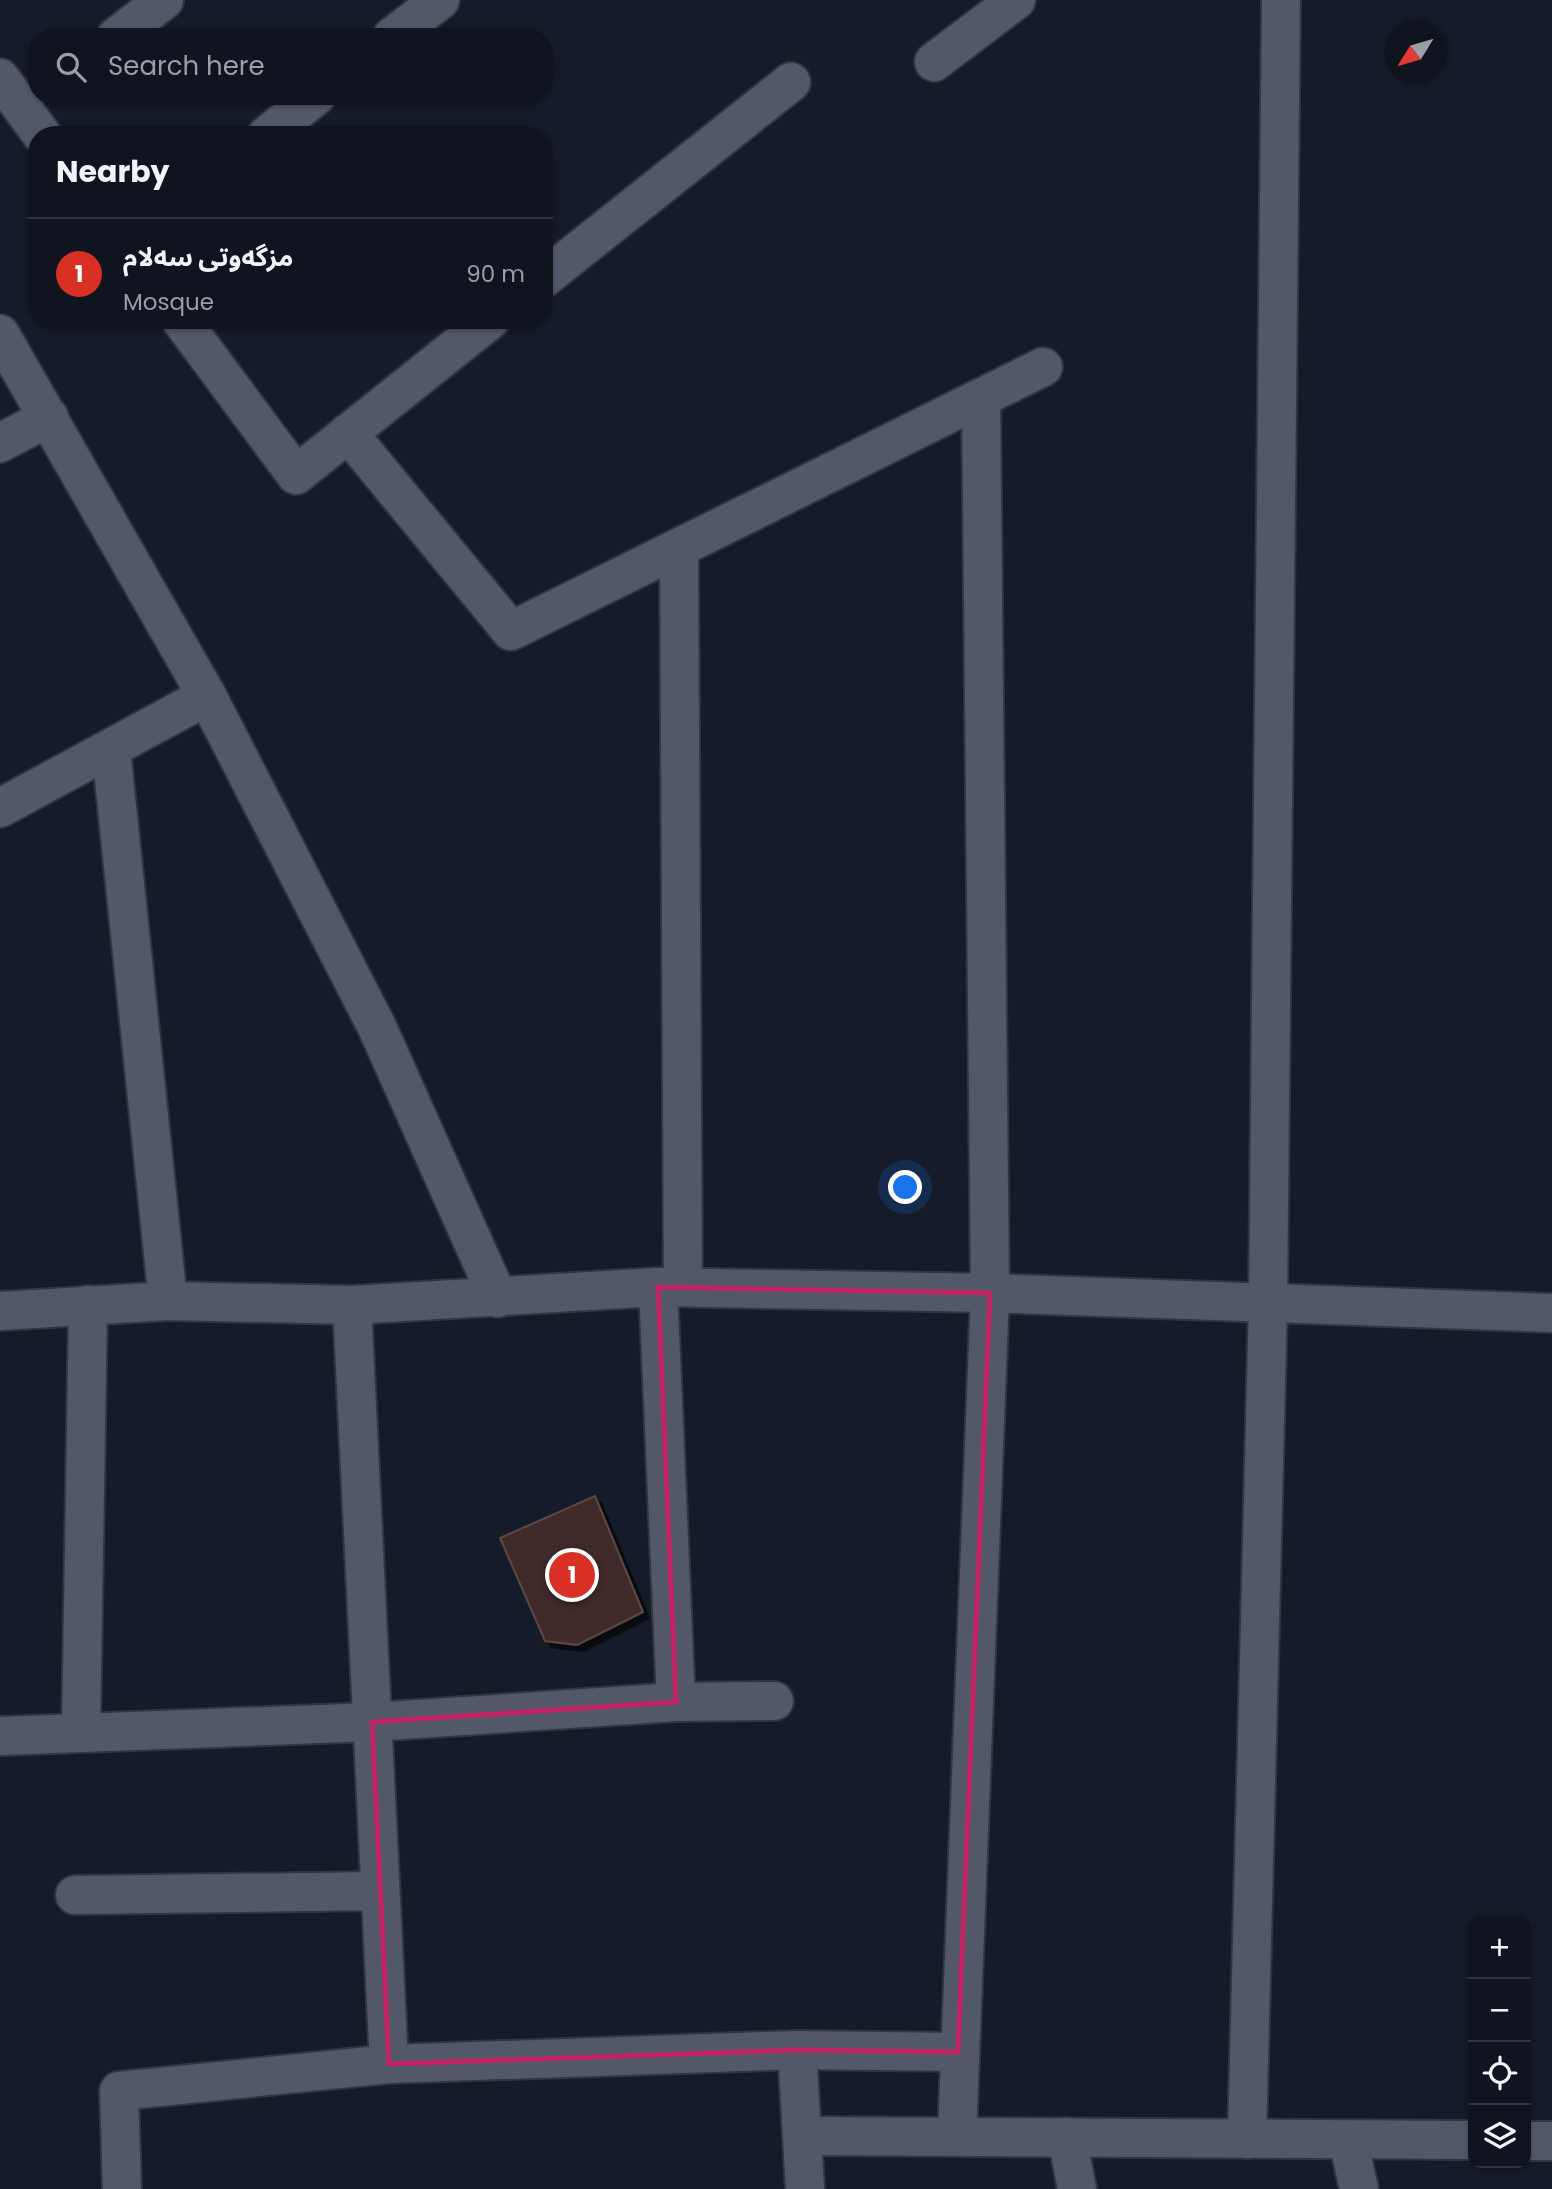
<!DOCTYPE html>
<meta charset="utf-8">
<style>
body{margin:0;font-family:Poppins,"Noto Sans Arabic",sans-serif;background:#1e212c;color:#f1f3f6}
.controls{position:absolute;right:21px;bottom:21px;display:grid;overflow:hidden;border-radius:14px;box-shadow:0 2px 5px #0004}
.controls button{width:63px;height:63px;display:grid;place-items:center;padding:0;border:0;border-bottom:2px solid #30333d;background:#10141f;color:#f1f3f6;font:35px sans-serif}
.compass{position:absolute;left:1384px;top:21px;width:63px;height:63px;border-radius:50%;background:#10141f;box-shadow:0 2px 5px #0004;rotate:233deg}
.you{position:absolute;left:906px;top:1188px;width:24px;height:24px;margin:-18px;border:5px solid #fff;border-radius:50%;background:#1a73e8;box-shadow:0 0 0 10px #1a73e833}
.badge{display:grid;place-items:center;width:46px;height:46px;border-radius:50%;background:#d93025;color:#fff;font-size:23px;font-weight:700}
.pin{position:absolute;translate:-50% -50%;border:4px solid #fff;box-shadow:0 2px 7px #0006}
.list{margin:0;padding:0;list-style:none}
h2{display:flex;justify-content:space-between;align-items:center;height:91px;margin:0;padding:0 28px;font-size:30px}
h2 small{font-size:23px;font-weight:400;color:#9c9ea4}
.list li{display:grid;grid-template-columns:46px 1fr auto;gap:21px;align-items:center;box-sizing:border-box;height:112px;padding:0 28px;border-top:2px solid #30333d}
.list b{display:block;font-size:26px;white-space:nowrap}
.list p{margin:0;font-size:23px;white-space:nowrap;color:#9c9ea4}
.list em{font-size:23px;font-style:normal;color:#9c9ea4}
.icon{flex:none;width:38px;height:38px;fill:none;stroke:currentColor;stroke-width:2;stroke-linecap:round;stroke-linejoin:round}
.map{position:relative;flex:none;width:1552px;height:2189px;overflow:hidden}
.search{position:absolute;background:#10141f;box-shadow:0 2px 5px #0004;left:28px;top:28px;width:525px;height:77px;display:flex;align-items:center;gap:18px;box-sizing:border-box;padding:0 24px;border-radius:28px;color:#9c9ea4;font-size:26px}
.panel{position:absolute;background:#10141f;box-shadow:0 2px 5px #0004;left:28px;top:126px;width:525px;height:203px;border-radius:28px}
.map>svg:first-child{display:block}
</style>
<div class="map">
<svg width="1552" height="2189" viewBox="0 0 1552 2189">
<defs>
<filter id="shadow"><feDropShadow dx="6" dy="6" stdDeviation="0" flood-color="#0009"/></filter>
</defs>
<rect width="100%" height="100%" fill="#161b29"/>
<polygon fill="#3f2c2b" stroke="#5c4846" stroke-width="2" filter="url(#shadow)" points="595,1496 643,1612 577,1645 545,1641 500,1538"/>
<g fill="none" stroke-linecap="round" stroke-linejoin="round">
<g stroke="#323540" stroke-width="42">
<g id="street">
<polyline points="116,37 164,0"/>
<polyline points="392,37 440,0"/>
<polyline points="934,62 1016,0"/>
<polyline points="0,78 42,135"/>
<polyline points="267,135 316,96"/>
<polyline points="544,278 791,82"/>
<polyline points="181,320 296,475 490,320"/>
<polyline points="0,334 207,696 377,1027 498,1298"/>
<polyline points="348,433 511,631 1043,367"/>
<polyline points="0,443 49,417"/>
<polyline points="679,550 683,1287"/>
<polyline points="111,749 168,1301"/>
<polyline points="0,808 207,696"/>
<polyline points="658,1287 676,1702"/>
<polyline points="352,1305 389,2064"/>
<polyline points="0,1311 168,1301 352,1305 658,1287 990,1293 1552,1313"/>
<polyline points="81,1732 88,1305"/>
<polyline points="0,1736 372,1722 676,1702 774,1701"/>
<polyline points="75,1895 380,1891"/>
<polyline points="797,2050 805,2189"/>
<polyline points="802,2136 1473,2140"/>
<polyline points="957,2136 990,1293 981,398"/>
<polyline points="1067,2137 1077,2189"/>
<polyline points="1247,2139 1268,1303 1281,0"/>
<polyline points="1348,2140 1359,2189"/>
<polyline points="1526,2141 1552,2141"/>
<polyline points="122,2189 119,2091 389,2064 797,2050 958,2052"/>
</g>
</g>
<use href="#street" stroke="#535869" stroke-width="38"/>
</g>
<path fill="none" stroke="#c42363" stroke-width="5" stroke-linejoin="round" d="M 658,1287 L 990,1293 L 958,2052 L 797,2050 L 389,2064 L 372,1722 L 676,1702 Z"/>
</svg>
<div class="controls">
<button>+</button>
<button>−</button>
<button><svg class="icon" aria-label="locate" viewBox="0 0 24 24"><circle cx="12" cy="12" r="6"/><path d="M12 2v4M12 18v4M2 12h4M18 12h4"/></svg></button>
<button><svg class="icon" aria-label="layers" viewBox="0 0 24 24"><path d="M12 4l9 5-9 5-9-5zM3 14l9 5 9-5"/></svg></button>
</div>
<svg class="compass" viewBox="-18 -18 36 36"><path d="M0-13l5 13h-10z" fill="#e53935"/><path d="M0 13l5-13h-10z" fill="#9c9ea4"/></svg>
<div class="you"></div>
<div class="pin badge" style="left:572px;top:1575px">1</div>
<div class="search"><svg class="icon" aria-label="search" viewBox="0 0 24 24"><circle cx="10" cy="10" r="6"/><path d="M15 15l6 6"/></svg>Search here</div>
<section class="panel">
<h2>Nearby<small></small></h2>
<ul class="list">
<li><span class="badge">1</span><div><b>مزگەوتی سەلام</b><p>Mosque</p></div><em>90 m</em></li>
</ul>
</section>
</div>
